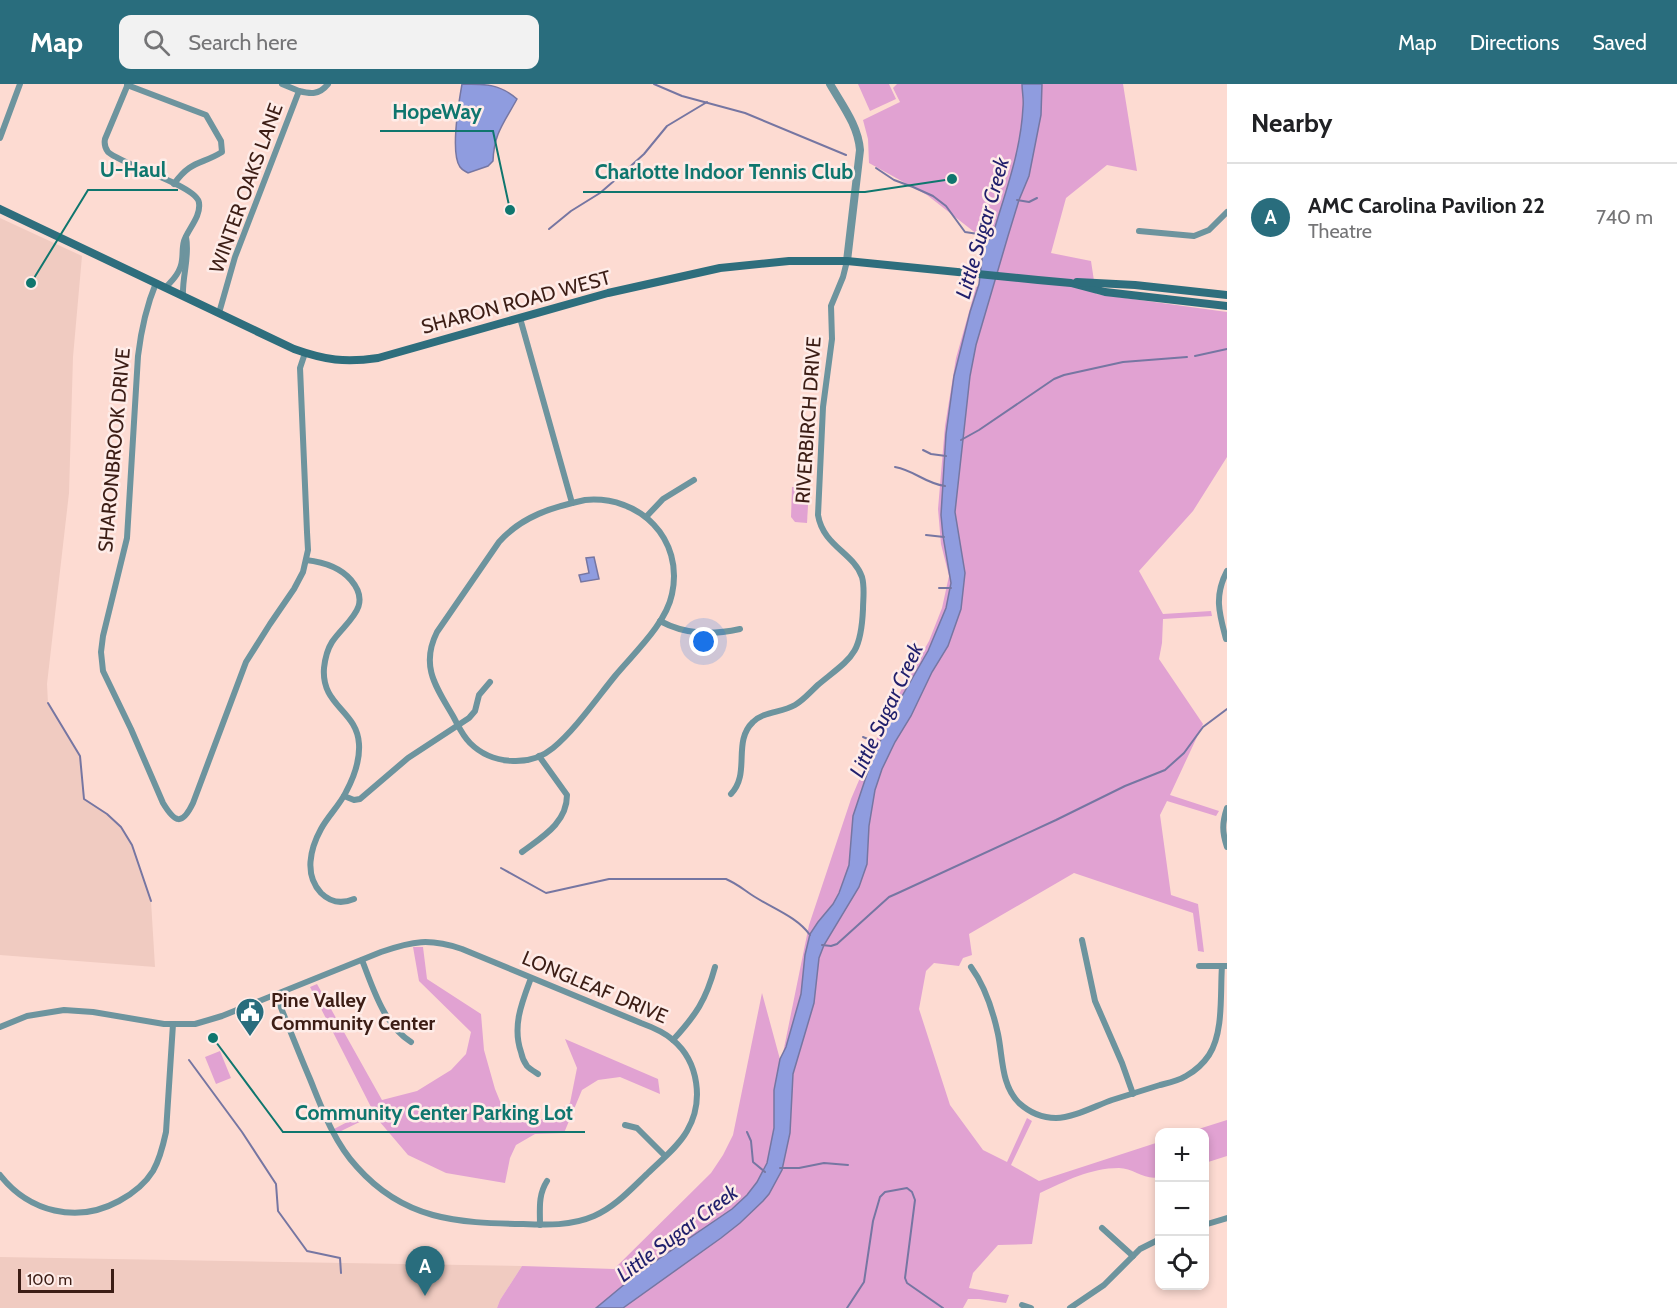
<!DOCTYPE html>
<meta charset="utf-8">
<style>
body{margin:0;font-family:Cabin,sans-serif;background:#f2f2f2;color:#202124}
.controls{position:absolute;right:18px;bottom:18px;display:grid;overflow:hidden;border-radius:12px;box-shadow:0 3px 9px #0003}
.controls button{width:54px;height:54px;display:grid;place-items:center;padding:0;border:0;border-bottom:2px solid #e0e0e0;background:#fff;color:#202124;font:30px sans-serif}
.scale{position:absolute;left:18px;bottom:15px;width:96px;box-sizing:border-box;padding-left:6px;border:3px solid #3c1d15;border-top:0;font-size:16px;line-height:21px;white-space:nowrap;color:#3c1d15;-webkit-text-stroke:4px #feece8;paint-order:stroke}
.you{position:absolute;left:704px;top:558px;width:21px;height:21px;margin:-15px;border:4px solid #fff;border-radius:50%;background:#1a73e8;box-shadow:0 0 0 9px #1a73e833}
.badge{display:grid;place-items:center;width:39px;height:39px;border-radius:50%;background:#296d7d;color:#fff;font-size:20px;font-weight:700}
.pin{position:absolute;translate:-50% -50px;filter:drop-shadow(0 2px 3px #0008)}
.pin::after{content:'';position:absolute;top:32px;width:21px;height:18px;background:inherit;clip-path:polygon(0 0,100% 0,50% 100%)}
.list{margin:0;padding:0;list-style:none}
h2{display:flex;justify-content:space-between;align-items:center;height:78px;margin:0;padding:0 24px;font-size:26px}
h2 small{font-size:20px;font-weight:400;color:#757577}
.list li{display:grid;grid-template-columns:39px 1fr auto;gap:18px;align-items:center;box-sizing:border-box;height:108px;padding:0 24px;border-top:2px solid #e0e0e0}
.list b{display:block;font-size:22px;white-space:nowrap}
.list p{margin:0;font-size:20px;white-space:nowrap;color:#757577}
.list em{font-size:20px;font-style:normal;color:#757577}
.icon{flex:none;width:33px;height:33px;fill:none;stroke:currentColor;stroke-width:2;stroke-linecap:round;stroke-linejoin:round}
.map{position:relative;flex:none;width:1227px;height:1224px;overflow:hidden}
header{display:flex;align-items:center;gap:36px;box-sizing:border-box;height:84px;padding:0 30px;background:#296d7d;color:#fff}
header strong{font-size:28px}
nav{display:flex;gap:33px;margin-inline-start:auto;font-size:21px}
.search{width:420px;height:54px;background:#f2f2f2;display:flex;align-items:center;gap:15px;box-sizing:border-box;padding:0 21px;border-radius:12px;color:#757577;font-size:22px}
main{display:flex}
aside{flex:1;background:#fff}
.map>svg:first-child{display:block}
</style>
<header>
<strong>Map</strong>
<div class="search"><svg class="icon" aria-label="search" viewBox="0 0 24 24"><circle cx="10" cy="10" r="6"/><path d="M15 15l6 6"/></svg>Search here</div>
<nav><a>Map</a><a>Directions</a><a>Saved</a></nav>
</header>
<main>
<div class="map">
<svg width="1227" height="1224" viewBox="0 0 1227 1224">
<rect width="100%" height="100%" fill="#fddbd2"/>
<g fill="#f0cbc1">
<polygon points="0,134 82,172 73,273 69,409 47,600 48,619 80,672 84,715 107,730 121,743 132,761 151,817 155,883 0,871"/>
<polygon points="0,1173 522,1182 500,1216 497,1224 0,1224"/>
</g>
<g fill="#e1a2d2">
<polygon points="858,0 889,0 896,15 870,27"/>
<path d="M 897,0 L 1123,0 L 1137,87 L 1107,81 L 1066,114 L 1051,169 L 1091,177 L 1096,210 L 1227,228 L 1227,373 L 1193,427 L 1139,487 L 1163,530 L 1211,527 L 1212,532 L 1163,535 L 1162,559 L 1159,575 L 1203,640 L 1170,711 L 1219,727 L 1216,732 L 1167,717 L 1160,731 L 1171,811 L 1198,820 L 1204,868 L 1198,867 L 1193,829 L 1074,789 L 969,850 L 972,871 L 963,874 L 959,882 L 934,879 L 926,887 L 919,925 L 950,1021 L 983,1066 L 1007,1078 L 1027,1034 L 1032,1037 L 1011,1081 L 1039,1097 L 1159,1058 L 1159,1093 C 1146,1097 1133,1084 1119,1084 C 1090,1084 1066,1097 1040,1109 L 1032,1160 L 998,1161 L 973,1189 L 969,1204 L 1009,1211 L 1006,1219 L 979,1215 L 968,1215 L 963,1224 L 497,1224 L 500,1216 L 522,1182 L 614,1185 L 711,1089 L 723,1071 L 733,1051 L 762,909 L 781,979 L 809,841 L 851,715 L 886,633 L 929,557 L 942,524 L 949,492 L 941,460 L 938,425 L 945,342 L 956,274 L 976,203 L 987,200 L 996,165 L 927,111 L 869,79 L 868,55 L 863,36 L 900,18 L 893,4 Z"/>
<polygon points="792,403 809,404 807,439 795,438 791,433"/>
<polygon points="413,863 423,863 427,895 481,930 484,966 495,1005 504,1027 529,1038 549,1034 570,1019 577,984 565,955 658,995 660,1010 620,993 598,996 582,1006 564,1049 535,1050 516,1061 510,1074 505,1099 446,1089 408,1071 374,1031 337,1049 334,1045 372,1025 310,903 317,900 382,1016 417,1007 451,986 466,970 471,948 419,897"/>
<polygon points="220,967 231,994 216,1000 205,973"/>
<polygon points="1227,1036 1227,1072 1205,1079 1204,1048 1189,1048"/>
</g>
<g fill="#8f9cdf" stroke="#7676a2" stroke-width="1.5">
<path d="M 462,0 C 486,0 500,0 517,15 C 504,39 494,49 493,77 L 488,82 L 468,89 C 465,87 462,86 460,83 C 450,69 459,17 462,0 Z"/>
<path d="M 1022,0 L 1042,0 L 1041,31 L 1029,92 L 1019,116 L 1008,152 L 976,261 L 970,292 L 955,428 L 965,489 L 961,525 L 948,562 L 932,588 L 911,632 L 895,658 L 882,685 L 875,706 L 869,742 L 867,780 L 859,803 L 824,861 L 819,874 L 814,919 L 793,990 L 790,1049 L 782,1086 L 769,1110 L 763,1117 L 740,1139 L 721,1154 L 623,1224 L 596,1224 L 638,1189 L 732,1125 L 747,1111 L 757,1098 L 767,1079 L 774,1044 L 774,1006 L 780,975 L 786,963 L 801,910 L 805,871 L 810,850 L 818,838 L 833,820 L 839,809 L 849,781 L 853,732 L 871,678 L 894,626 L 928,567 L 946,524 L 951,499 L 943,452 L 941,431 L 946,350 L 954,292 L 970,228 L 979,200 L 984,159 L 987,154 L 993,150 C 1005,109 1021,67 1023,23 C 1024,15 1022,8 1022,0 Z"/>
<polygon points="594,473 599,495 581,498 579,491 589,489 586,474"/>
</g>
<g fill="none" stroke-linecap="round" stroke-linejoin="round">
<g stroke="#7676a2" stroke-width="2">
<polyline points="654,0 682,12 745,29 846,71"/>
<polyline points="876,84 894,96 913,103 933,112 946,122 965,148 978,150 989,155"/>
<polyline points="1017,116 1029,118 1037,114"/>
<polyline points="549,145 571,127 600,109 622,90 644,70 667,42 707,18"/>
<polyline points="1195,272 1227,265"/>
<polyline points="961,356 979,346 1054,295 1064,291 1123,278 1187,273"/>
<polyline points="923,366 931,370 946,372"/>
<path d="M 895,383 C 916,387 924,399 945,402"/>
<polyline points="926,451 944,453"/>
<polyline points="939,504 951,504"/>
<polyline points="48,619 80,672 84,715 107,730 121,743 132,761 151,817"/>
<polyline points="863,653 880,660"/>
<path d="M 501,784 L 546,809 L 609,795 L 726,795 C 738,800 745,807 755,813 C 774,825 797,833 810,851"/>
<polyline points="822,861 831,862 837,860 889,813 898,809 1056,736 1125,702 1165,686 1184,669 1203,643 1227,625"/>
<polyline points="189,976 242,1048 276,1100 278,1127 307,1167 340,1174 341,1189"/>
<polyline points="747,1048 751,1057 753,1078 765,1088"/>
<polyline points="780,1084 799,1084 824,1079 848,1081"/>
<polyline points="847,1224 864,1198 873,1137 880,1113 885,1108 907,1104 912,1108 915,1116 905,1194 907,1199 943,1224"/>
</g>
<g stroke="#6d949e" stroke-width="6">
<path d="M 128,0 L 105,55 C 104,60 105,64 108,68 C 124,82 198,102 199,119 C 201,133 188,145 184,157 C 182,164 183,170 182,176 C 181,187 174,195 166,203"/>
<path d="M 127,1 L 206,31 L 221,57 L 222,68 C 201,81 191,76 174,100"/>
<path d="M 299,7 C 311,10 319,11 328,0"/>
<polyline points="0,54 20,0"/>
<polyline points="1139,147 1194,152 1209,146 1227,128"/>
<path d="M 156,199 C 146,223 141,247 138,272 L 127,454 L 103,552 L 101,568 L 103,587 L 131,645 L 163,719 C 175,739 182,742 193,719 L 246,578 L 270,540 L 294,505 L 303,488 L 308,466 L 307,448 L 300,284 L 305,269"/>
<path d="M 183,212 C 182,192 190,173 186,153"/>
<polyline points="219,229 235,173 299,7 282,0"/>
<polyline points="520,234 572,419"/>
<path d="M 585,416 C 640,411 684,455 672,510 C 666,540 634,569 615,592 C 597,614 575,646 553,664 C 529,684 491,680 470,659 C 462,651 458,641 453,632 C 436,603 420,582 437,548 L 499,458 C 522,432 553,423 585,416 Z"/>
<polyline points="646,433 663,415 694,396"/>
<path d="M 306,476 C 323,478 340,483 351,496 C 374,523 345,538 332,558 C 327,566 325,575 324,584 C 321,622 357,626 359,660 C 360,676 354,693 346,708 C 339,722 328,732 321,745 C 310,765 304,791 321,809 C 331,819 342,820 354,815"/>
<path d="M 660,537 C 686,551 712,551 740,545"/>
<path d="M 1226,555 C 1219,529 1214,512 1227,487"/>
<path d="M 731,710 C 751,689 732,658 753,638 C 764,627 781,629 795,621 C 804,616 811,607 819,600 C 852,573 861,571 863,525 C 863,515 865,504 862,493 C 854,469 823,462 818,431 L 823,323 L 832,255 L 831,222 L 843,193 L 847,177"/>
<polyline points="344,712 354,716 360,715 408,674 469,634 475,627 479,611 490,598"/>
<path d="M 1227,724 C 1222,739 1222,748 1227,763"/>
<path d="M 522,768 C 542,753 567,739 567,711 L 539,672"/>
<polyline points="1082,856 1095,917 1122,979 1133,1010"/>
<path d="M 362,876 C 373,904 384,941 411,958"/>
<polyline points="1199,882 1227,882"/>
<path d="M 971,883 C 985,902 993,927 998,950 C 1003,974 1001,1001 1019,1019 C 1029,1028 1042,1034 1056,1034 C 1073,1034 1095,1022 1112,1016 C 1128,1011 1144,1006 1160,1001 C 1168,999 1178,997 1186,992 C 1195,987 1203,980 1209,971 C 1224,948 1220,908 1222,882"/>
<path d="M 531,894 C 522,918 512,942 521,968 C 522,973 524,978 527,982 C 530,985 535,988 538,990"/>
<path d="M 0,943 L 27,932 L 64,926 L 93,928 L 164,940 L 195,940 L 222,932 L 381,868 C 413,857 429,854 462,865 L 641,939 C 652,943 664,948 673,956 C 699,978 704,1018 687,1047 C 678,1063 661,1076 647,1090 C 631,1105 615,1123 594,1132 C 571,1142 547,1141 523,1140 C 457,1139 404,1136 357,1083 C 334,1058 323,1027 310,995 C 298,967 287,939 276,911"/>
<path d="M 673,956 C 696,931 706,916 715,883"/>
<polyline points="625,1041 637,1044 665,1072"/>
<path d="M 0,1091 C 29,1128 77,1140 119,1117 C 132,1110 145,1100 153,1087 C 160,1075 163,1062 166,1048 L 173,940"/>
<path d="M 540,1141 C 540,1125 538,1111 547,1097"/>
<polyline points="1204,1141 1227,1134"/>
<polyline points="1102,1144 1133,1172"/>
<polyline points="1022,1221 1031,1224"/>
<polyline points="1070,1224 1104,1201 1140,1165 1160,1155"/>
</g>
<path stroke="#6d949e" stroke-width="8" d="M 830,0 C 842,21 858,41 860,66 L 847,177"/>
<g stroke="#2e6e7d" stroke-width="8">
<path d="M 0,125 L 294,265 C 325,276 345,279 378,274 L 608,209 L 720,184 L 789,177 L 847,177 L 1038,196 L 1071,199 L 1105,208 L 1227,222"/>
<polyline points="1077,198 1135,201 1227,211"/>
</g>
</g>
<defs>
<g id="civic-pin" transform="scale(1.5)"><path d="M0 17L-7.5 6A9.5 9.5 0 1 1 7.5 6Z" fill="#296d7d" stroke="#feece8"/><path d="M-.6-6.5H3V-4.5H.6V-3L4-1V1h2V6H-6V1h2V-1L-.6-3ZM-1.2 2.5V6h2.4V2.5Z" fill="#fff"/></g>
</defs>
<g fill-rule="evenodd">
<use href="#civic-pin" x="250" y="928"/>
</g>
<g text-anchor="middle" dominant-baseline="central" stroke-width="5" stroke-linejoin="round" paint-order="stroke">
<g font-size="20" fill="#3c1d15" stroke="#feece8">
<text transform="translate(246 104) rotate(-70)">WINTER OAKS LANE</text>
<text transform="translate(516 218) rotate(-15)">SHARON ROAD WEST</text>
<text transform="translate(808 336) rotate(-86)">RIVERBIRCH DRIVE</text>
<text transform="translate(114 366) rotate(-85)">SHARONBROOK DRIVE</text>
<text transform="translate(595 903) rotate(23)">LONGLEAF DRIVE</text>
</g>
<g font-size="20" font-weight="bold" fill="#3c1d15" stroke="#feece8" text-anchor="start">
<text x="271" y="916">Pine Valley<tspan x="271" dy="23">Community Center</tspan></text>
</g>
<g font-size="21" font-style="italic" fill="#201f6c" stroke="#feece8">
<text transform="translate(982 144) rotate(-74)">Little Sugar Creek</text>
<text transform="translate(886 626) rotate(-65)">Little Sugar Creek</text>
<text transform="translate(677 1149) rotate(-37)">Little Sugar Creek</text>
</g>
</g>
<path fill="none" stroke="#0f766e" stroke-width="2" d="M510 126L493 47H380M31 199L88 106H178M952 95L865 108H583M213 954L283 1048H585"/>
<g fill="#0f766e" stroke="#feece8" stroke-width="2">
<circle cx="510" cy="126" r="6"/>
<circle cx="31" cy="199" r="6"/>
<circle cx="952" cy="95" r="6"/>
<circle cx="213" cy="954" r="6"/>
</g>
<g font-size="21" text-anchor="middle" font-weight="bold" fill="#0f766e" stroke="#feece8" stroke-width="5" stroke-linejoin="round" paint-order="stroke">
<text x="437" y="35">HopeWay</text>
<text x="133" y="93">U-Haul</text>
<text x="724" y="95">Charlotte Indoor Tennis Club</text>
<text x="434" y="1036">Community Center Parking Lot</text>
</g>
</svg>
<div class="controls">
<button>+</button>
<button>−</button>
<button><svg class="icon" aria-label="locate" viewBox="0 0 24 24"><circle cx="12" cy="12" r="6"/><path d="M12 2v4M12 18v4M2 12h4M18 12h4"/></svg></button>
</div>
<div class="scale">100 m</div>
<div class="you"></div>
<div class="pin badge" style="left:425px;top:1212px">A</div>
</div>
<aside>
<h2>Nearby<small></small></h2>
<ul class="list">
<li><span class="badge">A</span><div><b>AMC Carolina Pavilion 22</b><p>Theatre</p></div><em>740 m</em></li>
</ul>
</aside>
</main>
